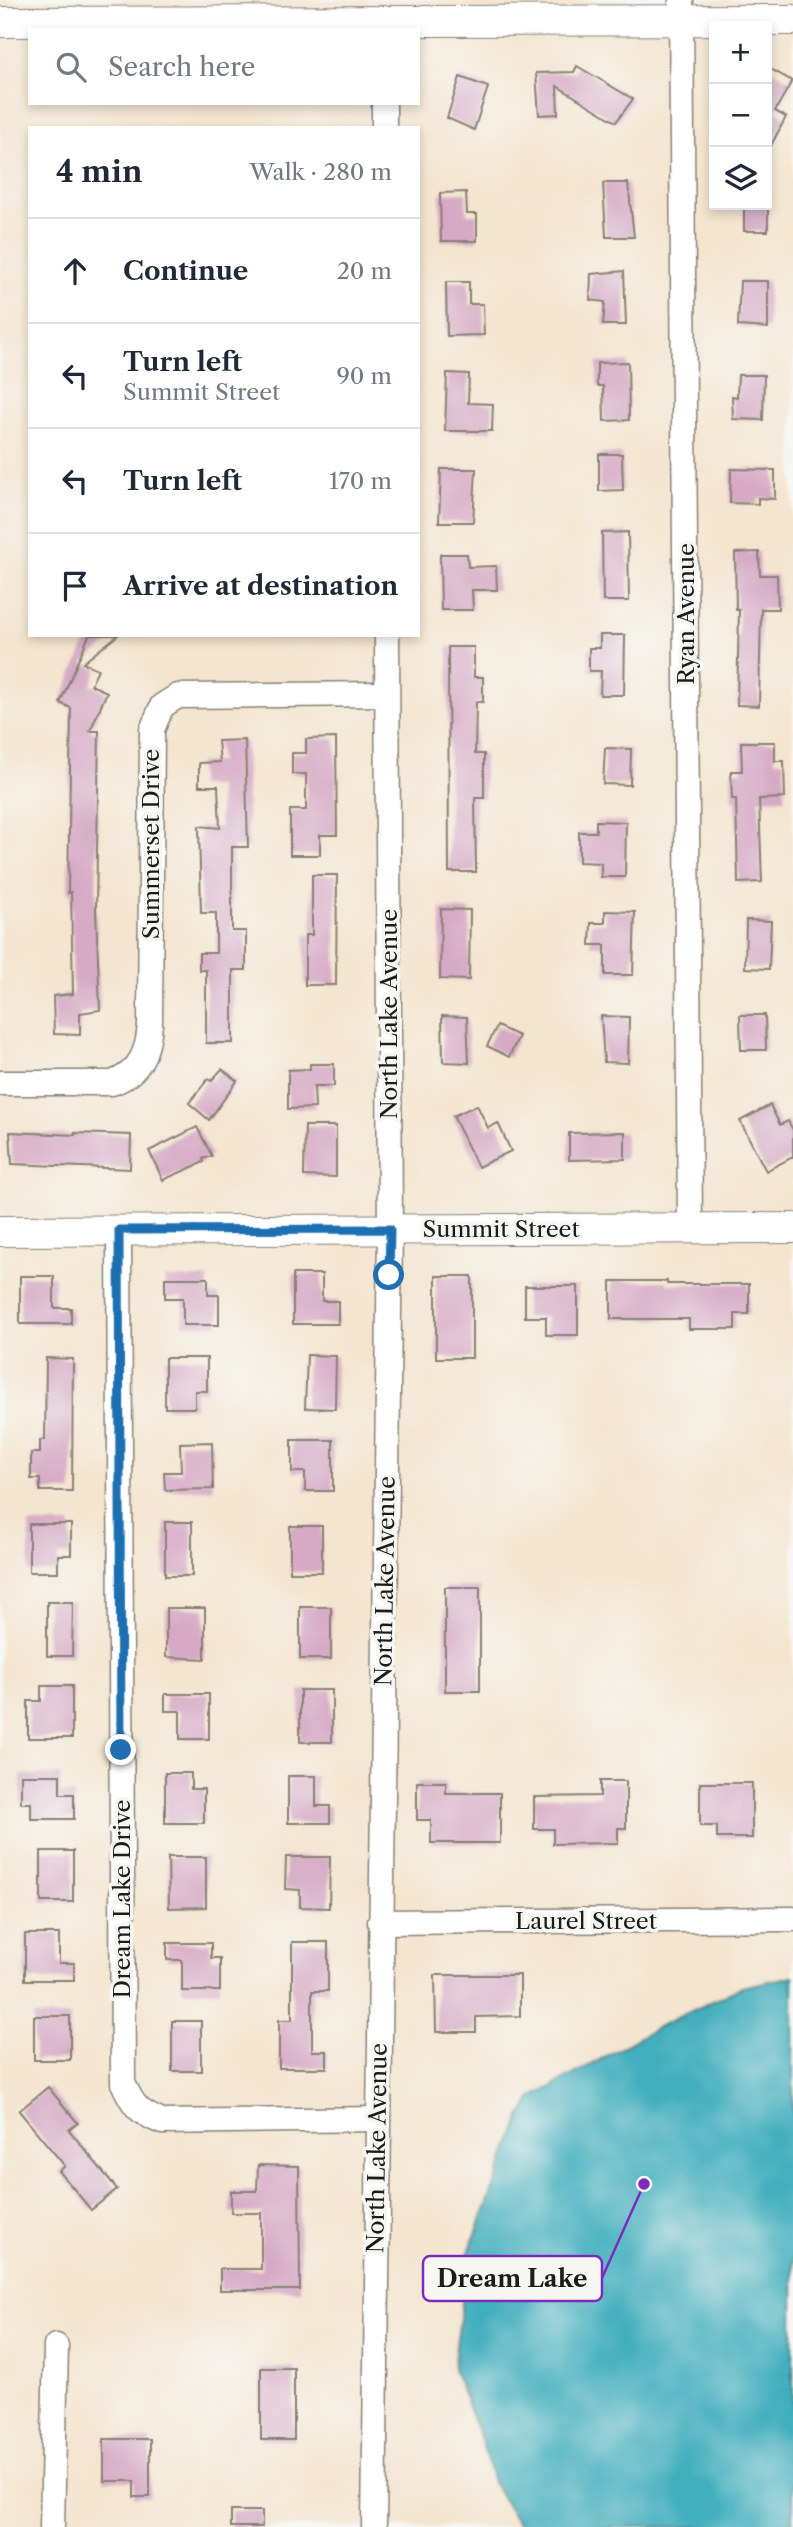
<!DOCTYPE html>
<meta charset="utf-8">
<style>
body{margin:0;font-family:"Libre Caslon Text",serif;background:#f2f2f3;color:#1f2937}
.controls{position:absolute;right:21px;top:21px;display:grid;overflow:hidden;border-radius:0px;box-shadow:0 4px 10px #0003}
.controls button{width:63px;height:63px;display:grid;place-items:center;padding:0;border:0;border-bottom:2px solid #e0e1e3;background:#fff;color:#1f2937;font:35px sans-serif}
.stop{position:absolute;width:21px;height:21px;margin:-16px;border:5px solid #1f6fb2;border-radius:50%;background:#fff}
.stop.end{background:#1f6fb2;border-color:#fff;box-shadow:0 2px 7px #0008}
.list{margin:0;padding:0;list-style:none}
h2{display:flex;justify-content:space-between;align-items:center;height:91px;margin:0;padding:0 28px;font-size:30px}
h2 small{font-size:23px;font-weight:400;color:#747a83}
.list li{display:grid;grid-template-columns:46px 1fr auto;gap:21px;align-items:center;box-sizing:border-box;height:105px;padding:0 28px;border-top:2px solid #e0e1e3}
.list b{display:block;font-size:26px;white-space:nowrap}
.list p{margin:0;font-size:23px;white-space:nowrap;color:#747a83}
.list em{font-size:23px;font-style:normal;color:#747a83}
.icon{flex:none;width:38px;height:38px;fill:none;stroke:currentColor;stroke-width:2;stroke-linecap:round;stroke-linejoin:round}
.map{position:relative;flex:none;width:793px;height:2527px;overflow:hidden}
.search{position:absolute;background:#fff;box-shadow:0 4px 10px #0003;left:28px;top:28px;width:392px;height:77px;display:flex;align-items:center;gap:18px;box-sizing:border-box;padding:0 24px;border-radius:0px;color:#747a83;font-size:26px}
.panel{position:absolute;background:#fff;box-shadow:0 4px 10px #0003;left:28px;top:126px;width:392px;height:511px;border-radius:0px}
.map>svg:first-child{display:block}
</style>
<div class="map">
<svg width="793" height="2527" viewBox="0 0 793 2527">
<rect width="100%" height="100%" fill="#f6f6f2"/>
<filter id="ink" filterUnits="userSpaceOnUse"><feTurbulence type="fractalNoise" baseFrequency=".0143" numOctaves="2"/><feDisplacementMap in="SourceGraphic" scale="14" xChannelSelector="R" yChannelSelector="G"/><feConvolveMatrix kernelMatrix="1 2 1 2 8 2 1 2 1" color-interpolation-filters="sRGB"/></filter>
<filter id="wash" filterUnits="userSpaceOnUse"><feTurbulence type="fractalNoise" baseFrequency=".00686" numOctaves="4" result="noise"/><feDisplacementMap in="SourceGraphic" scale="28" xChannelSelector="R" yChannelSelector="G"/><feGaussianBlur stdDeviation="1.57" result="paint"/><feColorMatrix in="noise" values="0 0 0 0 0 0 0 0 0 0 0 0 0 0 0 0 0 1.4 0 .05"/><feComposite in="paint" operator="in"/></filter>
<g filter="url(#wash)">
<rect width="100%" height="100%" fill="#f4e5d0"/>
<polygon fill="#42afbe" stroke="#2f666d" stroke-width="2" points="793,1976 793,2527 519,2527 493,2482 482,2442 453,2369 469,2252 521,2117 532,2098 658,2027 742,1987"/>
<g id="blocks">
<g fill="#d6aac5">
<polygon points="577,66 633,99 616,122 557,86 558,114 539,115 536,73 574,72"/>
<polygon points="767,67 792,81 775,111 786,117 767,153"/>
<polygon points="460,77 488,87 474,130 447,118"/>
<polygon points="603,183 628,183 634,237 606,237"/>
<polygon points="466,192 467,214 477,214 477,241 441,241 440,193"/>
<rect x="744" y="205" width="24" height="26"/>
<polygon points="624,271 626,325 603,325 605,302 590,300 591,274"/>
<polygon points="740,281 768,281 768,328 738,326"/>
<polygon points="446,282 469,282 469,304 483,304 484,335 447,336"/>
<polygon points="628,362 629,420 604,421 603,386 597,386 597,363"/>
<polygon points="447,373 469,374 468,403 493,404 492,431 445,431"/>
<polygon points="738,375 764,375 763,420 733,419 732,396 737,397"/>
<polygon points="599,454 622,454 623,490 599,491"/>
<polygon points="441,469 476,469 473,522 439,522"/>
<polygon points="731,469 775,470 775,499 758,498 758,504 730,503"/>
<polygon points="628,532 629,601 603,601 602,533"/>
<polygon points="759,552 760,575 777,575 778,609 761,609 759,706 737,705 739,610 736,610 735,553"/>
<polygon points="440,554 467,554 468,567 496,566 497,590 472,590 473,610 441,610"/>
<polygon points="89,635 118,635 83,663 98,669 91,685 107,692 90,731 99,731 96,911 100,1010 80,1013 80,1035 54,1034 53,996 73,994 71,892 68,893 71,708 60,703"/>
<polygon points="600,635 625,635 624,695 600,695 601,671 589,671 589,648 600,648"/>
<polygon points="448,647 474,647 474,677 483,677 483,702 476,702 475,754 484,754 484,798 475,798 476,872 449,872"/>
<polygon points="336,738 337,835 320,835 320,855 290,855 290,810 306,810 306,774 292,774 292,753 306,753 306,739"/>
<polygon points="245,740 248,847 232,847 232,931 246,931 246,970 233,970 233,1043 206,1043 206,970 199,970 199,953 216,953 216,913 201,913 199,826 220,828 218,786 199,786 199,763 220,762 218,741"/>
<polygon points="741,742 775,742 775,761 784,761 785,798 759,799 762,882 738,883 736,799 732,799 731,771 742,771"/>
<polygon points="605,748 631,749 630,785 603,784"/>
<polygon points="596,821 626,822 625,877 601,877 601,863 579,862 579,832 596,832"/>
<polygon points="312,875 337,875 336,985 305,985 305,935 312,935"/>
<polygon points="441,909 470,910 469,980 440,979"/>
<polygon points="605,911 635,912 633,975 605,975 605,945 590,945 591,923 605,923"/>
<polygon points="746,920 771,921 769,969 745,968"/>
<polygon points="740,1015 765,1015 766,1050 741,1050"/>
<polygon points="442,1016 467,1017 469,1063 443,1062"/>
<polygon points="601,1016 629,1017 628,1063 604,1062"/>
<polygon points="497,1026 519,1036 509,1057 487,1046"/>
<polygon points="310,1064 334,1064 334,1086 314,1086 315,1108 288,1109 288,1070 310,1069"/>
<polygon points="222,1069 237,1081 209,1120 189,1103 208,1079 211,1081"/>
<polygon points="477,1105 488,1128 498,1123 511,1151 478,1167 453,1116"/>
<polygon points="770,1105 780,1125 788,1121 793,1130 793,1157 766,1171 740,1121"/>
<polygon points="305,1126 336,1126 336,1177 304,1176"/>
<polygon points="197,1127 212,1156 203,1159 204,1162 163,1180 149,1151"/>
<polygon points="10,1132 75,1135 75,1133 131,1135 130,1169 12,1164"/>
<polygon points="625,1132 625,1159 569,1160 569,1133"/>
<polygon points="293,1274 322,1274 322,1301 338,1301 338,1324 293,1324"/>
<polygon points="20,1276 54,1276 54,1308 71,1308 71,1324 20,1324"/>
<rect x="436" y="1276" width="36" height="82"/>
<polygon points="165,1278 208,1278 208,1295 219,1295 219,1325 183,1325 183,1298 165,1298"/>
<polygon points="611,1281 667,1281 667,1284 749,1284 749,1314 735,1314 735,1329 689,1329 689,1319 611,1319"/>
<polygon points="525,1286 578,1286 578,1335 546,1335 546,1317 525,1317"/>
<polygon points="307,1355 336,1356 335,1409 305,1408"/>
<polygon points="46,1358 73,1359 72,1491 40,1491 40,1479 31,1479 31,1453 40,1453 40,1440 45,1440"/>
<polygon points="165,1358 207,1358 207,1391 195,1391 195,1408 165,1408"/>
<polygon points="292,1440 333,1440 333,1491 305,1491 305,1472 292,1472"/>
<polygon points="212,1442 213,1489 165,1490 164,1472 181,1472 180,1443"/>
<rect x="165" y="1522" width="27" height="54"/>
<polygon points="29,1524 71,1524 71,1555 58,1555 58,1572 29,1572"/>
<rect x="290" y="1526" width="32" height="46"/>
<rect x="445" y="1587" width="35" height="104"/>
<polygon points="47,1602 73,1602 72,1656 47,1656"/>
<rect x="300" y="1607" width="31" height="52"/>
<polygon points="166,1608 205,1608 205,1659 166,1657"/>
<polygon points="41,1686 72,1686 72,1738 28,1738 28,1701 41,1701"/>
<rect x="300" y="1690" width="32" height="52"/>
<polygon points="165,1694 209,1694 209,1739 180,1739 180,1711 165,1711"/>
<polygon points="165,1773 191,1773 191,1789 204,1789 204,1823 165,1823"/>
<polygon points="21,1775 60,1775 60,1794 74,1794 74,1819 31,1819 31,1803 21,1803"/>
<polygon points="288,1776 316,1776 316,1806 330,1806 330,1823 288,1823"/>
<polygon points="600,1781 626,1781 626,1828 618,1828 618,1843 553,1844 553,1829 534,1829 534,1797 600,1796"/>
<polygon points="417,1782 446,1782 446,1793 500,1793 500,1843 431,1843 431,1820 417,1820"/>
<polygon points="700,1783 752,1783 752,1838 717,1838 717,1826 700,1826"/>
<rect x="41" y="1851" width="32" height="51"/>
<polygon points="168,1857 206,1857 206,1907 169,1908"/>
<polygon points="286,1857 330,1857 329,1908 300,1907 300,1890 285,1889"/>
<polygon points="25,1934 59,1934 59,1963 74,1963 74,1980 25,1980"/>
<polygon points="292,1942 328,1942 328,1991 312,1991 312,2051 327,2051 327,2068 279,2068 279,2020 292,2020"/>
<polygon points="167,1943 211,1943 211,1958 220,1958 220,1991 182,1991 182,1960 167,1960"/>
<polygon points="435,1975 520,1975 520,2016 476,2017 476,2032 436,2032"/>
<rect x="34" y="2016" width="36" height="44"/>
<rect x="172" y="2021" width="29" height="50"/>
<polygon points="48,2087 78,2123 69,2130 117,2189 91,2210 59,2171 65,2166 19,2111"/>
<polygon points="258,2165 299,2166 300,2290 220,2290 220,2269 261,2269 261,2213 231,2213 231,2191 257,2191"/>
<rect x="261" y="2368" width="33" height="72"/>
<polygon points="104,2439 150,2439 150,2497 134,2497 134,2481 104,2481"/>
<rect x="231" y="2511" width="31" height="16"/>
</g>
</g>
</g>
<g filter="url(#ink)">
<use href="#blocks" fill-opacity="0" stroke="#888076" stroke-width="2"/>
<g fill="none" stroke-linecap="round" stroke-linejoin="round">
<g stroke="#888076" stroke-width="27">
<g id="minor">
<polyline points="681,0 690,1228"/>
<polyline points="384,103 384,128"/>
<path d="M 0,1083 L 112,1083 C 140,1073 148,1052 150,1024 L 152,730 L 162,706 L 178,696 L 387,694"/>
<path d="M 119,1230 L 123,2083 C 134,2107 138,2112 162,2122 L 378,2119"/>
<polyline points="380,1922 793,1919"/>
<polyline points="52,2527 56,2346"/>
<polyline points="374,2527 390,1229 387,635"/>
</g>
</g>
<g stroke="#888076" stroke-width="32">
<g id="tertiary">
<polyline points="0,22 793,20"/>
<polyline points="0,1231 793,1228"/>
</g>
</g>
<use href="#minor" stroke="#fff" stroke-width="24"/>
<use href="#tertiary" stroke="#fff" stroke-width="30"/>
</g>
</g>
<g fill="none" stroke-linecap="round" stroke-linejoin="round" filter="url(#ink)">
<polyline stroke="#1f6fb2" stroke-width="9" points="121,1750 119,1230 390,1229 389,1275"/>
</g>
<g text-anchor="middle" dominant-baseline="central" stroke-width="7" stroke-linejoin="round" paint-order="stroke">
<g font-size="23" fill="#1c1c1c" stroke="#f6f6f2">
<text transform="translate(686 614) rotate(-90)">Ryan Avenue</text>
<text transform="translate(151 844) rotate(-90)">Summerset Drive</text>
<text transform="translate(389 1014) rotate(-90)">North Lake Avenue</text>
<text x="501" y="1229">Summit Street</text>
<text transform="translate(385 1581) rotate(-89)">North Lake Avenue</text>
<text transform="translate(122 1899) rotate(-90)">Dream Lake Drive</text>
<text x="586" y="1921">Laurel Street</text>
<text transform="translate(377 2148) rotate(-89)">North Lake Avenue</text>
</g>
</g>
<path fill="none" stroke="#7b2cbf" stroke-width="2.5" d="M644 2184L602 2278"/>
<circle fill="#7b2cbf" stroke="#f6f6f2" stroke-width="2.5" cx="644" cy="2184" r="7"/>
<rect fill="#f6f6f2" stroke="#7b2cbf" stroke-width="2.5" x="423" y="2256" width="179" height="45" rx="7"/>
<g font-size="24" text-anchor="middle" font-weight="bold" fill="#1c1c1c">
<text x="512" y="2287">Dream Lake</text>
</g>
</svg>
<div class="controls">
<button>+</button>
<button>−</button>
<button><svg class="icon" aria-label="layers" viewBox="0 0 24 24"><path d="M12 4l9 5-9 5-9-5zM3 14l9 5 9-5"/></svg></button>
</div>
<div class="stop" style="left:389px;top:1275px"></div>
<div class="stop end" style="left:121px;top:1750px"></div>
<div class="search"><svg class="icon" aria-label="search" viewBox="0 0 24 24"><circle cx="10" cy="10" r="6"/><path d="M15 15l6 6"/></svg>Search here</div>
<section class="panel">
<h2>4 min<small>Walk · 280 m</small></h2>
<ul class="list">
<li><svg class="icon" aria-label="ahead" viewBox="0 0 24 24"><path d="M12 20V5M6 11l6-6 6 6"/></svg><div><b>Continue</b></div><em>20 m</em></li>
<li><svg class="icon" aria-label="left" viewBox="0 0 24 24"><path d="M17 20v-9H6M10 6l-5 5 5 5"/></svg><div><b>Turn left</b><p>Summit Street</p></div><em>90 m</em></li>
<li><svg class="icon" aria-label="left" viewBox="0 0 24 24"><path d="M17 20v-9H6M10 6l-5 5 5 5"/></svg><div><b>Turn left</b></div><em>170 m</em></li>
<li><svg class="icon" aria-label="arrive" viewBox="0 0 24 24"><path d="M6 21V4h12l-3 4 3 4H6"/></svg><div><b>Arrive at destination</b></div></li>
</ul>
</section>
</div>
